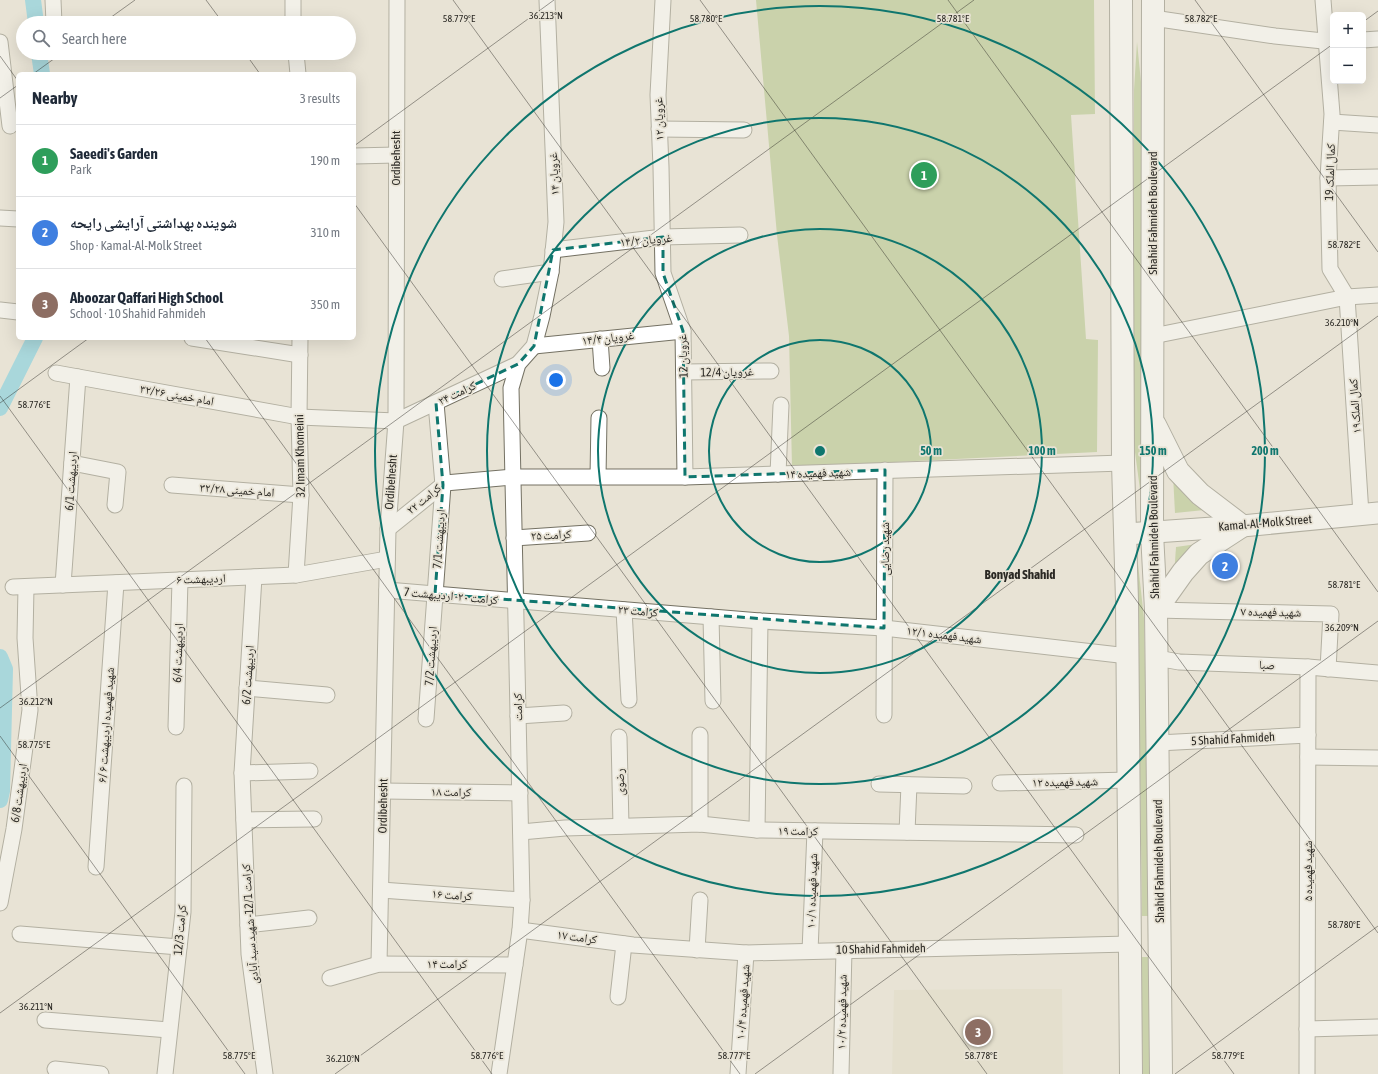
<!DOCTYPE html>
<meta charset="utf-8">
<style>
body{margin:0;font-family:"Asap Condensed","Noto Naskh Arabic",sans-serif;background:#f6f6f7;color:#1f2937}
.controls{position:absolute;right:12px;top:12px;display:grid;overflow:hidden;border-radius:6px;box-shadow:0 4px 16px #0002}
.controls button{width:36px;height:36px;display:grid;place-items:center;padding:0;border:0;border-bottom:1px solid #e0e1e3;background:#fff;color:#1f2937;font:20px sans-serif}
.you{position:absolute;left:556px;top:380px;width:14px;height:14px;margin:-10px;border:3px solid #fff;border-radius:50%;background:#1a73e8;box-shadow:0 0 0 6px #1a73e833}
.badge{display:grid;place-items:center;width:26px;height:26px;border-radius:50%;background:#b92741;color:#fff;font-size:13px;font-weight:700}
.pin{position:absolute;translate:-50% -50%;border:2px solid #fff;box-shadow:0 1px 4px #0006}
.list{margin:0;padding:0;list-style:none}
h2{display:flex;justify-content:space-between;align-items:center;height:52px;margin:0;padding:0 16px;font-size:17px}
h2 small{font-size:13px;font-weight:400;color:#747a83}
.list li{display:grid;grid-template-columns:26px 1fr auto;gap:12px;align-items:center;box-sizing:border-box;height:72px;padding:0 16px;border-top:1px solid #e0e1e3}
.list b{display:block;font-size:15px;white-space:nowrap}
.list p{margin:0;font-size:13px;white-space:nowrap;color:#747a83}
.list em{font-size:13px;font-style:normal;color:#747a83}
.icon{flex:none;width:22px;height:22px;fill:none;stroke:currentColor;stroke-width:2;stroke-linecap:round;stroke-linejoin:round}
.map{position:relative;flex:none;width:1378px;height:1074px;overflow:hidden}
.search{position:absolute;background:#fff;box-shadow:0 4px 16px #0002;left:16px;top:16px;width:340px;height:44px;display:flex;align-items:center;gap:10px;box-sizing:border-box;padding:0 14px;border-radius:22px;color:#747a83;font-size:15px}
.panel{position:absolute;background:#fff;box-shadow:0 4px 16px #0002;left:16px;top:72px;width:340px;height:268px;border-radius:6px}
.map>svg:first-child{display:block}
</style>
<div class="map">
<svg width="1378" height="1074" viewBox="0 0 1378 1074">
<rect width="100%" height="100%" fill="#e8e3d5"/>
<polygon fill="#e0dac4" points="1029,989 1062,989 1063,1074 892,1074 894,990"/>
<g fill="#a6bd79">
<polygon points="756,0 1094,0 1095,114 1071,115 1086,339 1098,340 1097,452 792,467 789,336 777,235"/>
<polygon points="1137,42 1142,92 1142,504 1134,445 1134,90"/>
<polygon points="1173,475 1214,509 1175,513"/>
<polygon points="1204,543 1174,576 1176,547"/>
<polygon points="1138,564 1144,618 1150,916 1142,916 1138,624"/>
<polygon points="1140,957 1151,957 1152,1074 1143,1074"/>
</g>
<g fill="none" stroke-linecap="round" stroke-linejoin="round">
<g stroke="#5dc8e3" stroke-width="16">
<polyline points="33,0 36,23"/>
<polyline points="39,53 42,74"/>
<polyline points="0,408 35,338"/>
<polyline points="0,657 5,669 2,791 0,800"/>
</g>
<g stroke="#747163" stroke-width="17">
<g id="street">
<polyline points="53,0 54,23"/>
<polyline points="293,0 293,23"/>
<polyline points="663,0 658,95 661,167 663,273 683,331 685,477"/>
<polyline points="1323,0 1332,114 1328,178 1330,269 1347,297 1361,514"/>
<polyline points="1153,18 1275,36 1333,42"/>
<polyline points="1363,40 1378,39"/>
<polyline points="0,42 10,126"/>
<polyline points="296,53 298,74"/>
<polyline points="1332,122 1378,125"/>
<polyline points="659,129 744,130"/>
<polyline points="354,156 396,155"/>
<polyline points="1328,178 1378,177"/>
<polyline points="0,218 18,219"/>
<polyline points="553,250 663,237 740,235"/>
<polyline points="502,279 551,272"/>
<polyline points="0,310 18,312"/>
<polyline points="1153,336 1347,297 1378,295"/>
<polyline points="192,338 300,355"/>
<polyline points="600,339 602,368"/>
<polyline points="534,346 683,331"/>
<polyline points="684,372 771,371"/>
<polyline points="56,373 299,417 396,421 518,364"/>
<polyline points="72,463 118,472 115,505"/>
<polyline points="778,474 781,405"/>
<polyline points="598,477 599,418"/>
<polyline points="172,485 301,495"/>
<polyline points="388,529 445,483 513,477 685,477 1123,463"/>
<polyline points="514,538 588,533"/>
<polyline points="296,575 301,495 299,417 300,338"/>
<polyline points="254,577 242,773 249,954 265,1074"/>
<polyline points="63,585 78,377"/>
<polyline points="13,587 296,575 387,559"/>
<polyline points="387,590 760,621 884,628 1128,656"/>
<polyline points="624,610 629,700"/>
<polyline points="1156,610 1331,614 1328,669"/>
<polyline points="711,617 713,701"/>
<polyline points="1157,658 1179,662 1308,667 1378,673"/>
<polyline points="247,688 327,695"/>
<polyline points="884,715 885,470"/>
<polyline points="518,716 564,713"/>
<polyline points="426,719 443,485 436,403"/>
<polyline points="176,727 180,580"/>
<polyline points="700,735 700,824"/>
<polyline points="619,737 621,826"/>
<polyline points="1158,743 1308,735"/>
<polyline points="1308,757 1378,758"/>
<polyline points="242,773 310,771"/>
<polyline points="1000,783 1129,780"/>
<polyline points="879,784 964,786"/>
<polyline points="383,791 520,793"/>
<polyline points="244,820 314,819"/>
<polyline points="757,830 760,621"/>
<polyline points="521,832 565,828 700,824 757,830 1076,835"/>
<polyline points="907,832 909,785"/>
<polyline points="96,867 116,583"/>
<polyline points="381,890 522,900"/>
<polyline points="0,903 14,829 30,710 25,638 26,587"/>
<polyline points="248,925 309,918"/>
<polyline points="520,930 633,945 746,953 1129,944"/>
<polyline points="20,934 179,947"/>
<polyline points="697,950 700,900"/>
<polyline points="810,951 815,831"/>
<polyline points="379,964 388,529 396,421 397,0"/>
<polyline points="330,978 379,964 515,965"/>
<polyline points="618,997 624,944"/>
<polyline points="45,1020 169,1030"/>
<polyline points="1307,1029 1378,1027"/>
<polyline points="55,1069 101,1074"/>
<polyline points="165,1074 183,912 184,786"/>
<polyline points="499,1074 520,930 522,900 511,388 518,364 534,346 542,316 551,272 556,222 547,0"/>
<polyline points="738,1074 746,953"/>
<polyline points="841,1074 844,950"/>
<polyline points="1307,1074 1308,667"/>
</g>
</g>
<g stroke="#747163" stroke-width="23">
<polyline id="secondary" points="1126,534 1242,526 1378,513"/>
</g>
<g stroke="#747163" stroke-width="24">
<g id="primary">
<polyline points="1121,0 1123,463 1127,601 1131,1074"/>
<polyline points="1153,0 1152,533 1156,610 1161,1074"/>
<polyline points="1155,425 1178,471 1200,494 1242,526 1199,554 1183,572 1156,610"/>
</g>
</g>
<use href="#street" stroke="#fff" stroke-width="15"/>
<use href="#secondary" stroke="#fff" stroke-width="21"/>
<use href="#primary" stroke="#fff" stroke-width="22"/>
</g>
<path d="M0 0H1378V1074H0ZM 663,237 L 663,273 L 683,331 L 685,477 L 885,470 L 884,628 L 435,594 L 443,485 L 436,403 L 518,364 L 534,346 L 553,250 Z" fill="#e8e3d5" fill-opacity=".55" fill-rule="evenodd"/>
<path fill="none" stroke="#0f766e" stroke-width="3" stroke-dasharray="8 5" stroke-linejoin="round" d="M 663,237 L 663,273 L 683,331 L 685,477 L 885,470 L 884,628 L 435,594 L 443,485 L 436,403 L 518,364 L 534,346 L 553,250 Z"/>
<path fill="none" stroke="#2a2823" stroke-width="1" stroke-opacity="0.45" d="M 206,0 L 223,23M 453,0 L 1234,1074M 700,0 L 1378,933M 948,0 L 1378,592M 1195,0 L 1378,252M 1363,22 L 1378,11M 103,23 L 135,0M 245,53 L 260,74M 0,56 L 18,81M 33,74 L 62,53M 0,98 L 18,85M 354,146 L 554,0M 354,203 L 987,1074M 205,338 L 740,1074M 0,396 L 492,1074M 0,403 L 89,338M 0,708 L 974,0M 0,736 L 245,1074M 0,1013 L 1333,44M 335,1074 L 1378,316M 755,1074 L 1378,621M 1175,1074 L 1378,926"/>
<g fill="none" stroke="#0f766e" stroke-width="2">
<circle cx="820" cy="451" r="111"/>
<circle cx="820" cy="451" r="222"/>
<circle cx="820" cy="451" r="333"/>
<circle cx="820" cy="451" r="445"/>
</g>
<g text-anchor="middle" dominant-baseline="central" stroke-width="3.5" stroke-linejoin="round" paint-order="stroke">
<g font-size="12" fill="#2a2823" stroke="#e8e3d5">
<text transform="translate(659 119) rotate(-92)">غرویان ۱۲</text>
<text transform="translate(396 158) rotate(-90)">Ordibehesht</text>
<text transform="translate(1330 172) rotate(-88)">کمال الملک 19</text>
<text transform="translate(554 174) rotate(-93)">غرویان ۱۴</text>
<text transform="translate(1153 213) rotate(-90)">Shahid Fahmideh Boulevard</text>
<text transform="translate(646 240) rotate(-5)">غرویان ۱۴/۲</text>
<text transform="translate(608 338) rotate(-6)">غرویان ۱۴/۴</text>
<text transform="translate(683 356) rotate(-92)">غرویان 12</text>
<text transform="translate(727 372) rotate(-1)">غرویان 12/4</text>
<text transform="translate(457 393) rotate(-25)">کرامت ۲۴</text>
<text transform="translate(177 395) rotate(10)">امام خمینی ۳۲/۲۶</text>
<text transform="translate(1355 406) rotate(-94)">کمال الملک۱۹</text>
<text transform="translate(300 456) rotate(-91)">32 Imam Khomeini</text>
<text transform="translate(818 473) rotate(-2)">شهید فهمیده ۱۴</text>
<text transform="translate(71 481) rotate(-86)">اردیبهشت 6/1</text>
<text transform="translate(391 482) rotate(-86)">Ordibehesht</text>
<text transform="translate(237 490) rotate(4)">امام خمینی ۳۲/۲۸</text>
<text transform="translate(424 499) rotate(-39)">کرامت ۲۲</text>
<text transform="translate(1265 523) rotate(-5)">Kamal-Al-Molk Street</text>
<text transform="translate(551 535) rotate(-3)">کرامت ۲۵</text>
<text transform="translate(1154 537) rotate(-91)">Shahid Fahmideh Boulevard</text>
<text transform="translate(439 539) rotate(-86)">اردیبهشت 7/1</text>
<text transform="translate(885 549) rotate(-90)">شهید رضایی</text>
<text transform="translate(201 579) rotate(-2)">اردیبهشت ۶</text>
<text transform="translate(451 596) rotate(5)">کرامت ۲۰- اردیبهشت 7</text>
<text transform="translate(638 611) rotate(5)">کرامت ۲۳</text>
<text transform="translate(1271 612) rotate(1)">شهید فهمیده ۷</text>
<text transform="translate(944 635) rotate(7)">شهید فهمیده ۱۲/۱</text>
<text transform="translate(178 653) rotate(-88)">اردیبهشت 6/4</text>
<text transform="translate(431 656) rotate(-86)">اردیبهشت 7/2</text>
<text transform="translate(1267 665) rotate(2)">صبا</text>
<text transform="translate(248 675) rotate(-86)">اردیبهشت 6/2</text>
<text transform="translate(518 707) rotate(-91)">کرامت</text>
<text transform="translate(106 725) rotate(-86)">شهید فهمیده اردیبهشت ۶ /۶</text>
<text transform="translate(1233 739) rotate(-3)">5 Shahid Fahmideh</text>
<text transform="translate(620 782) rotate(-91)">رضوی</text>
<text transform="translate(1065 782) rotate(-1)">شهید فهمیده ۱۲</text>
<text transform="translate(451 792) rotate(1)">کرامت ۱۸</text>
<text transform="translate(19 793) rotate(-82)">اردیبهشت 6/8</text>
<text transform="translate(383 806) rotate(-89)">Ordibehesht</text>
<text transform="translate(798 831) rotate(1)">کرامت ۱۹</text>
<text transform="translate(1159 861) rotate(-91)">Shahid Fahmideh Boulevard</text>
<text transform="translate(1308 871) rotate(-90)">شهید فهمیده ۵</text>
<text transform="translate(812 891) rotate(-88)">شهید فهمیده ۱۰/۱</text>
<text transform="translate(452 895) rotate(4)">کرامت ۱۶</text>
<text transform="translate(250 924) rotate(-94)">کرامت 12/1- شهید سید آبادی</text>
<text transform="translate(180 930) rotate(-85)">کرامت 12/3</text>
<text transform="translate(577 937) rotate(8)">کرامت ۱۷</text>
<text transform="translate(881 949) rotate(-1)">10 Shahid Fahmideh</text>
<text x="447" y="964">کرامت ۱۴</text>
<text transform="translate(743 1002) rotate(-86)">شهید فهمیده ۱۰/۴</text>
<text transform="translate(842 1012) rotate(-89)">شهید فهمیده ۱۰/۲</text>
</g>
<g font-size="13" font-weight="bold" fill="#2a2823" stroke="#e8e3d5">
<text x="1020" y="574">Bonyad Shahid</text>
</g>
</g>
<g font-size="10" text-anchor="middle" fill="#2a2823" stroke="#e8e3d5" stroke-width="3.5" stroke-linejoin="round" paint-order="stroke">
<text x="546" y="19">36.213°N</text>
<text x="459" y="22">58.779°E</text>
<text x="706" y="22">58.780°E</text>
<text x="953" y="22">58.781°E</text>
<text x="1201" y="22">58.782°E</text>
<text x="1344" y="248">58.782°E</text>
<text x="1342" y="326">36.210°N</text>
<text x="34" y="408">58.776°E</text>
<text x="1344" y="588">58.781°E</text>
<text x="1342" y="631">36.209°N</text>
<text x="36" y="705">36.212°N</text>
<text x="34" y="748">58.775°E</text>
<text x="1344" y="928">58.780°E</text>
<text x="36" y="1010">36.211°N</text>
<text x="239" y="1059">58.775°E</text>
<text x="487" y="1059">58.776°E</text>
<text x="734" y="1059">58.777°E</text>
<text x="981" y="1059">58.778°E</text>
<text x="1228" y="1059">58.779°E</text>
<text x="343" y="1062">36.210°N</text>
</g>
<circle cx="820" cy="451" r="6" fill="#0f766e" stroke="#e8e3d5" stroke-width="2"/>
<g font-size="12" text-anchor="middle" font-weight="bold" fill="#0f766e" stroke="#e8e3d5" stroke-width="3.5" stroke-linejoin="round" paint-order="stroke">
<text x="931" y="455">50 m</text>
<text x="1042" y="455">100 m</text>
<text x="1153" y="455">150 m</text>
<text x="1265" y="455">200 m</text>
</g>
</svg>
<div class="controls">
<button>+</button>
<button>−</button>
</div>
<div class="you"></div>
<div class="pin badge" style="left:924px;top:175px;background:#2e9e5b">1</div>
<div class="pin badge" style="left:1225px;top:566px;background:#3f7fe0">2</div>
<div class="pin badge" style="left:978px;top:1032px;background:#8d6e63">3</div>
<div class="search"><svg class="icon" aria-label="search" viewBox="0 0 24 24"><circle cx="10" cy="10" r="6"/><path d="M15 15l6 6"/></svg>Search here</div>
<section class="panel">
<h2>Nearby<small>3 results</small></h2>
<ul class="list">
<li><span class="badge" style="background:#2e9e5b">1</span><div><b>Saeedi's Garden</b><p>Park</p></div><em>190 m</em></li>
<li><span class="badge" style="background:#3f7fe0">2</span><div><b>شوینده بهداشتی آرایشی رایحه</b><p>Shop · Kamal-Al-Molk Street</p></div><em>310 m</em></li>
<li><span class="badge" style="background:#8d6e63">3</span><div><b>Aboozar Qaffari High School</b><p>School · 10 Shahid Fahmideh</p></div><em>350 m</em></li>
</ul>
</section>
</div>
